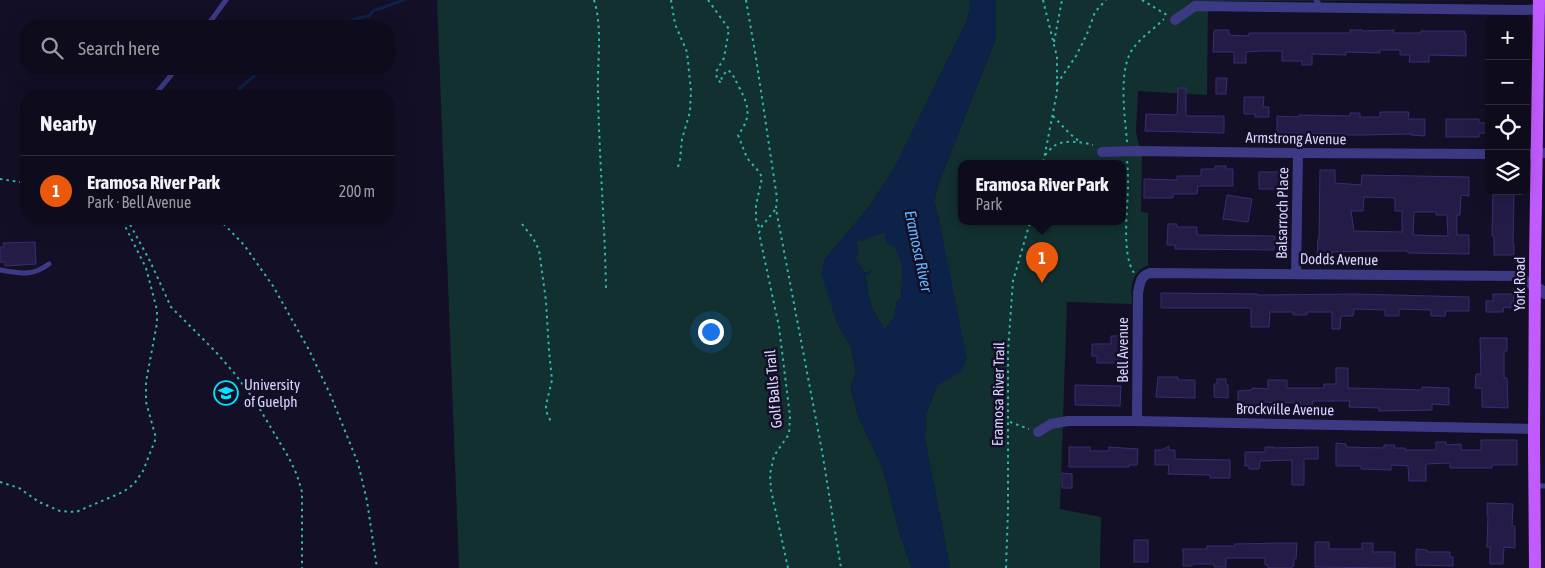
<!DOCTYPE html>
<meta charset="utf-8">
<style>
body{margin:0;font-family:"Asap Condensed",sans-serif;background:#171425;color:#f1f3f6}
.controls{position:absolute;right:15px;top:15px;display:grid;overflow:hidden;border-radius:10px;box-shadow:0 5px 20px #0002}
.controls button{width:45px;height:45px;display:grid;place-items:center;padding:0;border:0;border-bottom:1px solid #2e2b3b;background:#0e0b1c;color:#f1f3f6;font:25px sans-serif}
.you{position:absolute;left:710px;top:331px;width:18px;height:18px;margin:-12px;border:4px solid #fff;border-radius:50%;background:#1a73e8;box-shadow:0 0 0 8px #1a73e833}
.badge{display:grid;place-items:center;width:32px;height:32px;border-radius:50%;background:#ea580c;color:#fff;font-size:16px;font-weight:700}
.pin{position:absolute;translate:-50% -41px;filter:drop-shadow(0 1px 2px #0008)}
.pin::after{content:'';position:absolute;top:26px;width:18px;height:15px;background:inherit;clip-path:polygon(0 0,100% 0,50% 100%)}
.popup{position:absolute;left:958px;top:160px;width:168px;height:65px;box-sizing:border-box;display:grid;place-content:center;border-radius:10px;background:#0e0b1c;filter:drop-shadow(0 1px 4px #0005);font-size:16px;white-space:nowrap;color:#9b9ba3}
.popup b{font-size:19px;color:#f1f3f6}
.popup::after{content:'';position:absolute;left:50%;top:100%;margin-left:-10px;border:10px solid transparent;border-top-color:#0e0b1c}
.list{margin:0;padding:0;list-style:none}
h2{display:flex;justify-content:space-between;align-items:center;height:65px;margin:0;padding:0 20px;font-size:21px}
h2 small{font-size:16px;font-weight:400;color:#9b9ba3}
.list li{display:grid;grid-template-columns:32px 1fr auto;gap:15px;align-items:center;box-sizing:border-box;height:70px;padding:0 20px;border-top:1px solid #2e2b3b}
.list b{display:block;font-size:19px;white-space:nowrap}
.list p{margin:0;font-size:16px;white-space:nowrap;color:#9b9ba3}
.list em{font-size:16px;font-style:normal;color:#9b9ba3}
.icon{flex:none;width:28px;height:28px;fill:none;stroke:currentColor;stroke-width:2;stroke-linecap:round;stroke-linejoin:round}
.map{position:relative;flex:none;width:1545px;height:568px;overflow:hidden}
.search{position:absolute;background:#0e0b1c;box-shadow:0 5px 20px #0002;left:20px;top:20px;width:375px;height:55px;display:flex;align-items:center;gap:12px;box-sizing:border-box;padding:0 18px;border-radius:20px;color:#9b9ba3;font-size:19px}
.panel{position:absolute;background:#0e0b1c;box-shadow:0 5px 20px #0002;left:20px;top:90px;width:375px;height:135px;border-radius:20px}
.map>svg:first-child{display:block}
</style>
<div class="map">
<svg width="1545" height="568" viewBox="0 0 1545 568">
<rect width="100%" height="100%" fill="#130f26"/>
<g fill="#12302f" fill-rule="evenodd">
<polygon points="437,0 970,0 971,5 966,23 895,167 869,207 824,260 837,323 851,347 856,371 851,389 858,416 883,469 900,535 912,568 459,568"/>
<path d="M 996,0 L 1521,0 L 1208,1 L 1207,95 L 1138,91 L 1136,132 L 1142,158 L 1141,212 L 1148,213 L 1148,265 C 1130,274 1131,286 1132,304 L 1067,302 L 1060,509 L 1101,517 L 1100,568 L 950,568 L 925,439 L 926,415 L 937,386 L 939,219 L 934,201 L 938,185 L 996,38 ZM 962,164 L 1122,164 L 1122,222 L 962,222 Z"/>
<path d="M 882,233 L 885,233 C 888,238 892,242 895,246 C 900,256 905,270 901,281 L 902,285 L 901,298 L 897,301 L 894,318 L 885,329 C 877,319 872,309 868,296 C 867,289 868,282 864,276 L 869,274 L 871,270 L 868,273 L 864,272 L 855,258 L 859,252 L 856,243 L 859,240 Z"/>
</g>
<path fill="#0c2248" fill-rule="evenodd" d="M 970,0 L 996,0 L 996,38 L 938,185 L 934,201 L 939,219 L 967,359 L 962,371 L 937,386 L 926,415 L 925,439 L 950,568 L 912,568 L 900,535 L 883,469 L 858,416 L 851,389 L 856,371 L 851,347 L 837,323 L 821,274 L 824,260 L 869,207 L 895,167 L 966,23 L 971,5 ZM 882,233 L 885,233 L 885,240 L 890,246 L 895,246 C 898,257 906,269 901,281 L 902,285 L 901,297 L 897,301 L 894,318 L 885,329 C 877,319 872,309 869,296 C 867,289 868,282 864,276 L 869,274 L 875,268 L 868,273 L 864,272 L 855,258 L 859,252 L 856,243 L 859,240 L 864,242 L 867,238 Z"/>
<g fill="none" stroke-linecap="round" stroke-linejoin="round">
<g stroke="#0c2248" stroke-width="3">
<polyline points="339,26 358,18 369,16 373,11 404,0"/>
<polyline points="236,96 239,89 262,69"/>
</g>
</g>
<g fill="#241b47" stroke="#3b2d73" fill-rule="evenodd">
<polygon points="1215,30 1229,30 1229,35 1249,36 1249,33 1350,33 1350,30 1362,30 1362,31 1394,30 1393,33 1421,33 1421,31 1465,31 1464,34 1466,34 1466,56 1429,55 1429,62 1409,62 1410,55 1400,55 1400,50 1380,50 1380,53 1346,52 1346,55 1312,54 1312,65 1302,65 1302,61 1282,61 1282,51 1261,51 1246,52 1246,63 1234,63 1234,52 1213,52 1214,31"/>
<polygon points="1216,78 1227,78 1226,94 1216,94"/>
<polygon points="1178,88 1186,88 1186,116 1224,116 1224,133 1145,131 1146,114 1177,115"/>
<polygon points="1244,97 1264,97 1263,107 1269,107 1269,117 1255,117 1255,114 1244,114"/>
<polygon points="1380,112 1409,112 1408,119 1425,119 1425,136 1411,135 1411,134 1361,135 1347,135 1347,134 1277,133 1277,116 1299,117 1299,115 1350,116 1350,113 1360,113 1360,117 1380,117"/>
<polygon points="1446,119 1479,119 1479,123 1489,123 1489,133 1479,133 1479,137 1446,137"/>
<polygon points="1215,166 1226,166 1226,169 1233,169 1233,186 1198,186 1197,194 1173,194 1173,198 1144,198 1144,179 1177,180 1177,176 1201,176 1201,169 1215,169"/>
<path d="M 1320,170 L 1335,170 L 1335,183 L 1361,185 L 1362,175 L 1469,177 L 1469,196 L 1461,195 L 1460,215 L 1457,215 L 1457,235 L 1469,235 L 1469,254 L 1408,253 L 1408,251 L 1364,251 L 1332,252 L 1332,257 L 1317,257 L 1318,239 L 1319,239 ZM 1364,197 L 1395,198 L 1395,211 L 1402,211 L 1402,232 L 1354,231 L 1351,211 L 1363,211 ZM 1414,212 L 1436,212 L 1436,215 L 1447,215 L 1448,236 L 1413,235 Z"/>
<polygon points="1259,172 1281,172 1280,189 1259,189"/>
<polygon points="1493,191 1514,191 1513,245 1514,245 1514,255 1494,255 1494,236 1492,236"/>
<polygon points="1227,195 1252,199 1248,222 1223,219"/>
<polygon points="1168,224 1177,224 1177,227 1197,227 1197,235 1275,236 1274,250 1175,249 1175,245 1167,245"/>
<polygon points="35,242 36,264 5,266 5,262 0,262 0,247 4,247 3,243"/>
<polygon points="1161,293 1257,294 1257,295 1354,294 1469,297 1469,311 1446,311 1445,316 1431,316 1431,310 1399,309 1399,316 1385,316 1385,310 1354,309 1353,316 1341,316 1340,329 1332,329 1332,312 1307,312 1307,315 1293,315 1293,312 1270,312 1269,327 1251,327 1251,308 1161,308"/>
<polygon points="1493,294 1514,294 1513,303 1511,303 1511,308 1504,307 1503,312 1486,312 1486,301 1493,301"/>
<polygon points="1111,336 1125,336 1125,363 1097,363 1097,356 1092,356 1092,344 1111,344"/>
<polygon points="1480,338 1507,338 1507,351 1504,351 1504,378 1507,378 1508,408 1482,407 1482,388 1475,388 1476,374 1481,374"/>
<polygon points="1336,368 1348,368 1348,388 1422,390 1422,387 1449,388 1449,405 1432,404 1432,410 1379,411 1379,408 1349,407 1350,401 1313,401 1312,405 1300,405 1300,403 1261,402 1261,408 1257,408 1257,410 1238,410 1238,391 1252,390 1252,388 1268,389 1268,380 1287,380 1287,388 1324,388 1324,384 1336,384"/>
<polygon points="1158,377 1178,377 1178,380 1195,380 1195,398 1156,397"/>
<polygon points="1217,379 1226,379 1226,384 1228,385 1228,398 1214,397 1214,384 1217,384"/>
<polygon points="1075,385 1121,386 1120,406 1075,405"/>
<polygon points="1481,440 1517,440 1517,465 1492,465 1492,468 1450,468 1450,463 1426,464 1426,481 1409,481 1408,466 1391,465 1391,470 1361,469 1361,466 1336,466 1336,443 1346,444 1346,447 1384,448 1384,445 1395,445 1394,448 1405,448 1405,450 1436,450 1436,442 1446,442 1446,445 1461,444 1461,450 1481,450"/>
<polygon points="1169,446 1169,450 1175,450 1175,459 1230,460 1230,478 1210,478 1210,475 1168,474 1169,465 1155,465 1155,450 1162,450"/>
<polygon points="1069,447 1090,447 1090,451 1109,451 1109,447 1138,449 1137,465 1129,465 1129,467 1069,467"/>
<polygon points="1265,447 1274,447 1274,448 1318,447 1318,459 1304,459 1304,485 1292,485 1292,460 1260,461 1259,469 1249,469 1249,466 1245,466 1245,452 1265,452"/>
<polygon points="1062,473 1072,474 1072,488 1062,488"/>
<polygon points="1487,503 1513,504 1512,526 1515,526 1515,548 1504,547 1503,564 1490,564 1490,547 1487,547 1488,515 1487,515"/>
<rect x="1134" y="540" width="14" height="22"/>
<polygon points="1315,542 1329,542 1329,549 1362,549 1362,543 1373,543 1373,552 1395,552 1395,568 1315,567"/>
<polygon points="1283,543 1297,543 1296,559 1294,559 1294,566 1292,566 1292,568 1268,568 1268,565 1265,565 1265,558 1226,558 1226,567 1214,567 1214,564 1192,564 1192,566 1183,566 1183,549 1207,549 1207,546 1235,546 1235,544"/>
<polygon points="1416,549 1427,550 1427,552 1450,552 1450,557 1453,557 1453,566 1416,565"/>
</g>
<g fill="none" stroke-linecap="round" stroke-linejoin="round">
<g stroke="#2fb8b0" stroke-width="2" stroke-dasharray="2.5 4" stroke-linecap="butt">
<path d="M 594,0 C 603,29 597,62 598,91 C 599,158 605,224 606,290"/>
<polyline points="671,0 675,24 687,52 691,91 690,112 682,139 680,160 678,167"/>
<path d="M 708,0 L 729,29 L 724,58 L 716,72 L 717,79 L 721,83 L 722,76 L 728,70 C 734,75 735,80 739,87 C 749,106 752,117 738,135 L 747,158 L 760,173 L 762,178 L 756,205 L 756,219 L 760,230"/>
<polyline points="746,0 756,58 777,198 776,209 822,451 841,568"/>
<polyline points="1043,0 1057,57 1057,92 1043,164"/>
<polyline points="1142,0 1167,15"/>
<polyline points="1054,42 1062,0"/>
<polyline points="1057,84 1076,56 1087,34 1095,12 1106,0"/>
<polyline points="1053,116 1070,134 1080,142"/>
<path d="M 1127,142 C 1125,116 1117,66 1135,46 C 1143,36 1155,28 1164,19"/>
<path d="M 1045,155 C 1048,152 1051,148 1054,146 C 1064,139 1082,142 1093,145"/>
<path d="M 1127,161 C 1128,169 1128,177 1128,185 C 1128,208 1121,253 1134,273"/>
<polyline points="0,179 26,183"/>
<polyline points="775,210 762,226 759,233 779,327 790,416 789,434 774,456 770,474 771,490 788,568"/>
<polyline points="127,219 150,261 171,307 215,351 235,374 255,401 289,458 297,475 302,492 302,568"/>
<polyline points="219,219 244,245 273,286 309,350 330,394 358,463 367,501 377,568"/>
<polyline points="522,224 533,238 539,250 546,301 549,351 552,380 546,405 546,411 551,422"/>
<polyline points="1010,422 1029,429"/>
<polyline points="0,482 19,488 39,502 60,511 76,512 123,492 134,484 143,471 156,438 146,402 146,382 157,323 157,310 146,268 124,224 123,219"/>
<polyline points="1006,568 1008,509 1008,351 1013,281 1030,222"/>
</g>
<g stroke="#3d3a85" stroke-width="5">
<polyline points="1316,0 1322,8"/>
<polyline points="207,26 226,0"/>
<polyline points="154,96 176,69"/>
<path d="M 0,270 C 21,273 31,277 49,264"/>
<polyline points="1535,486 1545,486"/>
</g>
<g stroke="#3d3a85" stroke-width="10">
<polyline points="1175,20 1195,6 1523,10 1545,9"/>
<polyline points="1102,152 1136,151 1298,153 1489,154"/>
<polyline points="1526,154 1545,153"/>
<polyline points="1296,273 1298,153"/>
<path d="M 1137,421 L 1138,293 C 1140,283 1140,276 1150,273 L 1518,276 L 1535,287"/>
<polyline points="1038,432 1051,424 1068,421 1137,421 1534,429"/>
</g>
<polyline stroke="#3d3a85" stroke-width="12" points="1535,287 1545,293"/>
<polyline stroke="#c25bff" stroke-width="12" points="1535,568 1534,440 1535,265 1539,0"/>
</g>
<defs>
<g id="university-ring" transform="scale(1.25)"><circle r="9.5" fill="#130f26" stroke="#00e5ff" stroke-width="1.5"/><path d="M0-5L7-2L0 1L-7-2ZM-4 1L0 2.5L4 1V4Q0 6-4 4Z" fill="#00e5ff"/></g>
</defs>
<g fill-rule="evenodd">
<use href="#university-ring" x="226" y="393"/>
</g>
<g text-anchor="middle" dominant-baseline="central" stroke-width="5" stroke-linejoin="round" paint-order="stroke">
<g font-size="15" fill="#d9d4ff" stroke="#130f26">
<text transform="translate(1296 138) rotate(1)">Armstrong Avenue</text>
<text transform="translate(1282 213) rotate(-89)">Balsarroch Place</text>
<text transform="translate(1339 259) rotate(1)">Dodds Avenue</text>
<text transform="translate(1519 284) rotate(-90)">York Road</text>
<text transform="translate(1122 350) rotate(-90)">Bell Avenue</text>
<text transform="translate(773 389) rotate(-95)">Golf Balls Trail</text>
<text transform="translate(998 394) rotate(-89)">Eramosa River Trail</text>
<text transform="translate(1285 409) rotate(1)">Brockville Avenue</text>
</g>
<g font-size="15" fill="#d9d4ff" stroke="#130f26" text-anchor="start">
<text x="244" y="384">University<tspan x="244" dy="17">of Guelph</tspan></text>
</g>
<g font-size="16" font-style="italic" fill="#62b6ff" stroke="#130f26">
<text transform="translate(919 251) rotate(78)">Eramosa River</text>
</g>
</g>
</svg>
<div class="controls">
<button>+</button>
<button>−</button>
<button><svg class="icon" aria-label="locate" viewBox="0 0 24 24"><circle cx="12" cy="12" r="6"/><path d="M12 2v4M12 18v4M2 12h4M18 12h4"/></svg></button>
<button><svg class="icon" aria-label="layers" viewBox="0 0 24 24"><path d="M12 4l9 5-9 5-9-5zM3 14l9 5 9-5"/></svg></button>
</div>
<div class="you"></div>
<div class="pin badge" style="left:1042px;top:283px">1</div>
<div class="popup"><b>Eramosa River Park</b>Park</div>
<div class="search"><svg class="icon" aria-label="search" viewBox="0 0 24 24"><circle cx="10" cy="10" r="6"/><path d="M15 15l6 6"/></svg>Search here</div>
<section class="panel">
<h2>Nearby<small></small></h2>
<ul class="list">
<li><span class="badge">1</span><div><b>Eramosa River Park</b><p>Park · Bell Avenue</p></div><em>200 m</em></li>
</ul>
</section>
</div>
